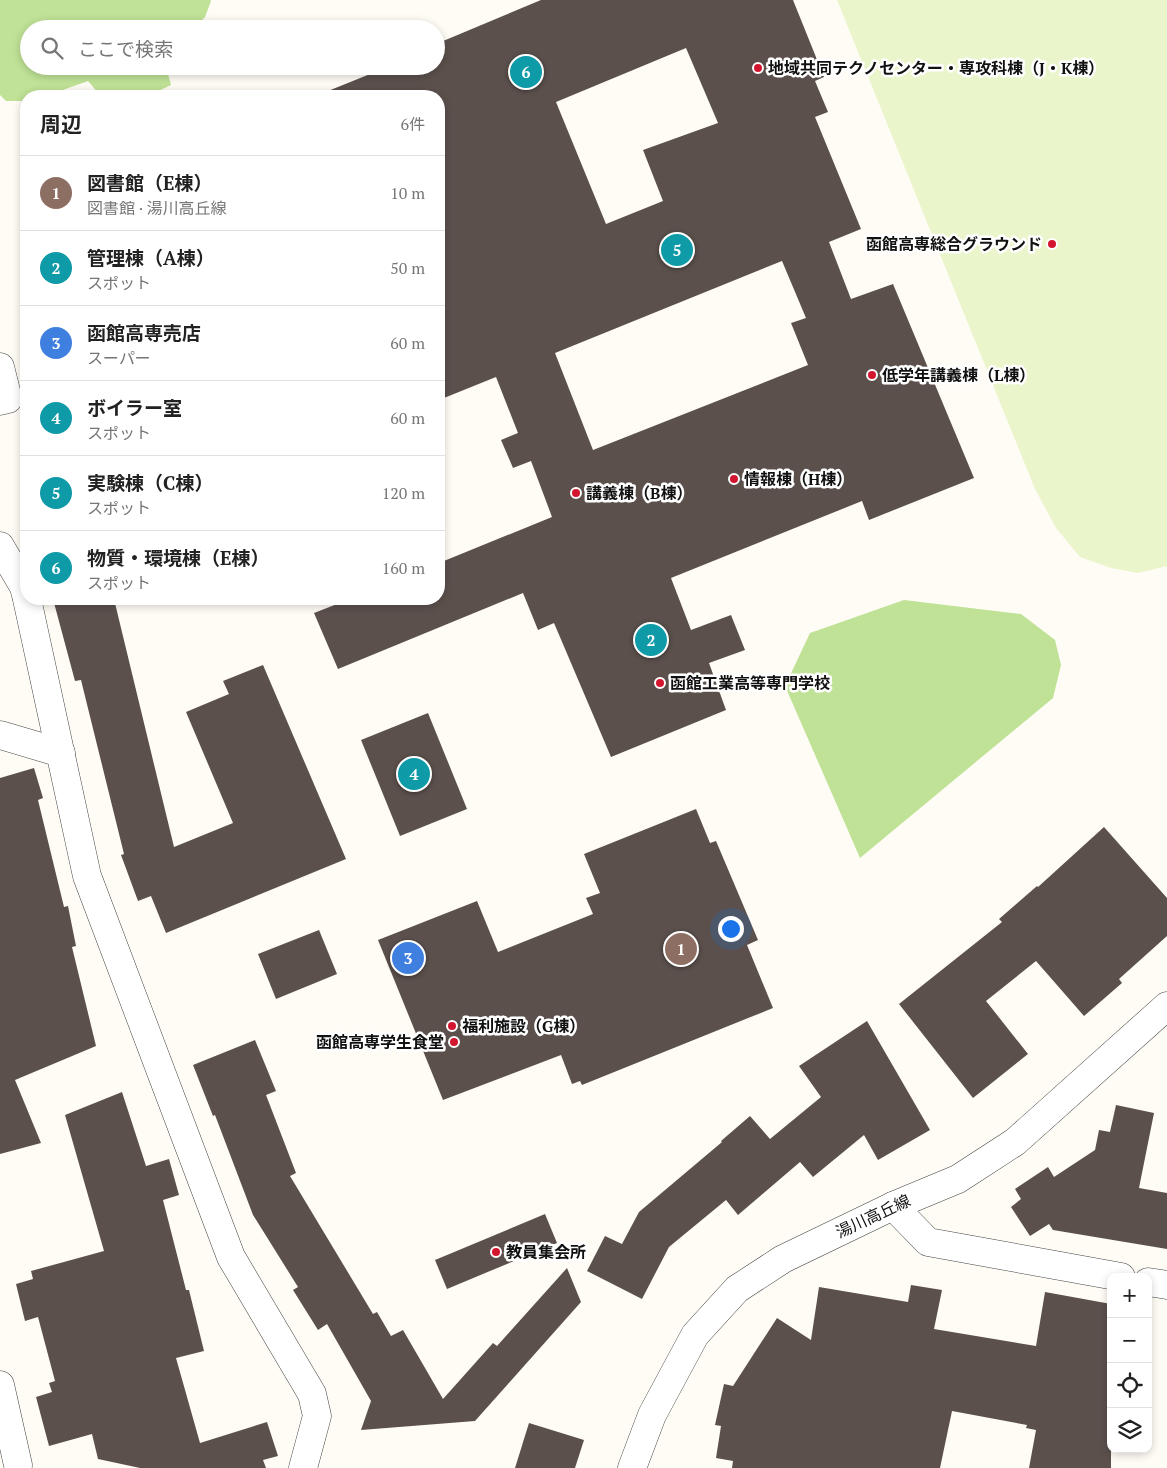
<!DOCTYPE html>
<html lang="ja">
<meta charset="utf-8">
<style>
body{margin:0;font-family:"PT Serif","Noto Sans JP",serif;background:#f2f2f2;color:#222}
.controls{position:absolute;right:15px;bottom:15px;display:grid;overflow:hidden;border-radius:10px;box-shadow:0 2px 8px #0003}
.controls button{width:45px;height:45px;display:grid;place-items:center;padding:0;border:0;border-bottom:1px solid #e0e0e0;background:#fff;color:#222;font:25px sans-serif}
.you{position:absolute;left:730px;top:928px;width:18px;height:18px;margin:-12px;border:4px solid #fff;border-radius:50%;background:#1a73e8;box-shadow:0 0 0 8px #1a73e833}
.badge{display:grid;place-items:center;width:32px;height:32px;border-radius:50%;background:#1a73e8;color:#fff;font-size:16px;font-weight:700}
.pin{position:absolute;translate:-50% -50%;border:2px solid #fff;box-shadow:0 1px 5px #0006}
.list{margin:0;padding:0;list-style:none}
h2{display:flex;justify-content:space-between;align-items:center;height:65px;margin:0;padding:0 20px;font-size:21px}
h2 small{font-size:16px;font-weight:400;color:#767676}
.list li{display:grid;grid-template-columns:32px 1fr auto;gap:15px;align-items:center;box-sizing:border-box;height:75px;padding:0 20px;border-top:1px solid #e0e0e0}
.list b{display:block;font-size:19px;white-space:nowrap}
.list p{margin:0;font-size:16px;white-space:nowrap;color:#767676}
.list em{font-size:16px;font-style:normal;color:#767676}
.icon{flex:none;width:28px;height:28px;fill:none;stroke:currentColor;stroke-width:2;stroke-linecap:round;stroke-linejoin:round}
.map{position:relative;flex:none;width:1167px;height:1468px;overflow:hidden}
.search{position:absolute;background:#fff;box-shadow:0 2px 8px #0003;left:20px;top:20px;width:425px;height:55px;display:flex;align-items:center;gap:12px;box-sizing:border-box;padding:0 18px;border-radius:28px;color:#767676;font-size:19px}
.panel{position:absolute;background:#fff;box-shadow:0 2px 8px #0003;left:20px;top:90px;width:425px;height:515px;border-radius:20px}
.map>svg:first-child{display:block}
</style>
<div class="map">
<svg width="1167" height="1468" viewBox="0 0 1167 1468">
<rect width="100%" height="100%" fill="#fffcf5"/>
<g fill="#bfe296">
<polygon points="0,0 210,0 211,1 205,17 193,29 29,29 29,66 166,66 171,85 148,96 106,96 100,95 88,81 46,96 26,96 26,101 6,101 0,95"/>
<polygon points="904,600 1021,614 1055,640 1061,665 1053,698 860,858 785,686 810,633"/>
</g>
<polygon fill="#eaf5cb" points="837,0 1167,0 1167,566 1138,573 1111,568 1080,557 1056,528 1035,489"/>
<g fill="#5b504c" fill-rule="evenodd">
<path d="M 541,0 L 793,0 L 824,77 L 815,81 L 828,112 L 815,117 L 861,229 L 829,242 L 851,299 L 893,284 L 974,478 L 869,520 L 862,501 L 671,578 L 691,630 L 731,615 L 745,650 L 709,663 L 726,710 L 611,757 L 554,623 L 538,630 L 523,593 L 338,669 L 314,613 L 350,599 L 439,599 L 439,563 L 552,517 L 531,461 L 513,468 L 501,440 L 518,433 L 496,377 L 439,400 L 439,96 L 318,95 L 390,66 L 436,66 L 436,44 ZM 686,48 L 718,123 L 643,150 L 663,201 L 606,224 L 556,102 ZM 782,261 L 806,318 L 791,323 L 808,365 L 593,450 L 555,353 Z"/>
<polygon points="53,599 114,599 174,847 233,823 186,712 229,694 223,681 263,665 346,859 166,933 151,896 138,901 121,855 124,854 81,680 75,681"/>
<polygon points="428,713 467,809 400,836 361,740"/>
<polygon points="34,768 43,798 38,800 64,907 68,906 76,946 72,947 96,1046 15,1080 41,1143 0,1154 0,778"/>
<polygon points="696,809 710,843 716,841 758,940 747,945 773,1008 582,1085 580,1081 572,1084 561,1055 443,1100 378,940 477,901 498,952 593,914 586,898 600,893 584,854"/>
<polygon points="1104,827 1167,898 1167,936 1119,979 1122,983 1084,1016 1036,961 986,1001 1028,1054 973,1098 899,1004 1002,922 999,919 1037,886 1038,887"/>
<polygon points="319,930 337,974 276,999 258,954"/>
<polygon points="867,1021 930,1130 878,1160 864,1135 813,1177 800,1162 738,1215 726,1200 669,1247 642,1299 587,1271 605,1236 622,1244 639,1212 722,1142 721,1141 750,1116 770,1139 821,1097 799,1066"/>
<polygon points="255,1040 276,1091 266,1095 296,1173 290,1176 373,1314 377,1312 391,1336 403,1330 443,1399 493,1343 497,1346 567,1268 581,1302 475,1421 361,1430 371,1401 327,1324 318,1330 293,1290 298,1287 253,1215 215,1115 213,1116 193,1065"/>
<polygon points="122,1092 146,1166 169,1159 179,1195 163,1200 186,1290 189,1290 204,1351 176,1358 200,1443 267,1422 278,1456 263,1460 266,1468 140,1468 98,1459 92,1434 49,1446 36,1397 52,1392 49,1383 55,1381 38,1317 25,1321 16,1284 33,1279 31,1271 104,1251 65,1115"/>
<polygon points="1116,1105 1154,1113 1139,1188 1167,1193 1167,1249 1053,1230 1049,1224 1030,1236 1011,1207 1021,1199 1015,1189 1048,1167 1054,1177 1095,1150 1099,1130 1110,1132"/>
<polygon points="545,1214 557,1243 447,1289 435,1260"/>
<polygon points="911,1285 942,1290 934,1329 1036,1346 1045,1292 1111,1304 1111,1468 1029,1468 1036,1430 1026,1428 1027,1425 952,1411 940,1468 732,1468 733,1461 716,1458 721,1426 715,1425 724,1384 733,1386 777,1318 811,1340 819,1287 908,1302"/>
<polygon points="529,1423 584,1440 575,1468 515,1468"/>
</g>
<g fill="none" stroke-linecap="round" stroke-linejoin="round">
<g stroke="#444" stroke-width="29">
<g id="minor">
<polyline points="0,367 8,399 0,401"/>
<polyline points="0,546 24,587 26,595"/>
<polyline points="27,599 87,876 231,1257 312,1394 317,1416 303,1468"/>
<polyline points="0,735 61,753"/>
<polyline points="893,1206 928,1242 1121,1277"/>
<polyline points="1148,1282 1167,1285"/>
<polyline points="0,1385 18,1465"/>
</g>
</g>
<g stroke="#444" stroke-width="29">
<polyline id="tertiary" points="632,1468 652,1415 695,1335 737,1289 783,1259 893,1206 958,1179 1015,1142 1167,1006"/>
</g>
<use href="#minor" stroke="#fff" stroke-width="28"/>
<use href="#tertiary" stroke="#fff" stroke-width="28"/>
</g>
<g fill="#d3162f" stroke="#fff" stroke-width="2">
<circle cx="758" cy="68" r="5"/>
<circle cx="1052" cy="244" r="5"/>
<circle cx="872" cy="375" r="5"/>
<circle cx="734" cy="479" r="5"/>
<circle cx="576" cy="493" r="5"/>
<circle cx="660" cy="683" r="5"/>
<circle cx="452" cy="1026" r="5"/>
<circle cx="454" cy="1042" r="5"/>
<circle cx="496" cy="1252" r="5"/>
</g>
<g text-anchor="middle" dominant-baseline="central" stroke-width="5" stroke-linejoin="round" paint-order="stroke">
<g font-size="16" font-weight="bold" fill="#111" stroke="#fff" text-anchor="start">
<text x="768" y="68">地域共同テクノセンター・専攻科棟（J・K棟）</text>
<text x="1042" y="244" text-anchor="end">函館高専総合グラウンド</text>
<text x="882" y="375">低学年講義棟（L棟）</text>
<text x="744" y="479">情報棟（H棟）</text>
<text x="586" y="493">講義棟（B棟）</text>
<text x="670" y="683">函館工業高等専門学校</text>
<text x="462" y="1026">福利施設（G棟）</text>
<text x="444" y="1042" text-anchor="end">函館高専学生食堂</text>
<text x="506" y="1252">教員集会所</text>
</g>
<g font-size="16" fill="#111" stroke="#fff">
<text transform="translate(873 1216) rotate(-25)">湯川高丘線</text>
</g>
</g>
</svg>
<div class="controls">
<button>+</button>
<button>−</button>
<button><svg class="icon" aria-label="locate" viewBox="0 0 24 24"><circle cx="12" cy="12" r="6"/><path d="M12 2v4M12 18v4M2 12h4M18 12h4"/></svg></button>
<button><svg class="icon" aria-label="layers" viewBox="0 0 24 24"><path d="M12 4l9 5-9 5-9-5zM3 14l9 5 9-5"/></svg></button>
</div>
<div class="you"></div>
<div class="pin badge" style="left:681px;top:949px;background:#8d6e63">1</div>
<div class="pin badge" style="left:651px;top:640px;background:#0f9aa8">2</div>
<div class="pin badge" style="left:408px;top:958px;background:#3f7fe0">3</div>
<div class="pin badge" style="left:414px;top:774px;background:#0f9aa8">4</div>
<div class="pin badge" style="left:677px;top:250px;background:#0f9aa8">5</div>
<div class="pin badge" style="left:526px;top:72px;background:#0f9aa8">6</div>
<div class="search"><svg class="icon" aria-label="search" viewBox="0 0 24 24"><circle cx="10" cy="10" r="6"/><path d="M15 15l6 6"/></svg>ここで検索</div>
<section class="panel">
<h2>周辺<small>6件</small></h2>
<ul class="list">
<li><span class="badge" style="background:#8d6e63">1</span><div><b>図書館（E棟）</b><p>図書館 · 湯川高丘線</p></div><em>10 m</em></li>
<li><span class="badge" style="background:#0f9aa8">2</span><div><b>管理棟（A棟）</b><p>スポット</p></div><em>50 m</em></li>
<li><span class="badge" style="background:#3f7fe0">3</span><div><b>函館高専売店</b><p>スーパー</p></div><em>60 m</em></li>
<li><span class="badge" style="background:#0f9aa8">4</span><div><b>ボイラー室</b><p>スポット</p></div><em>60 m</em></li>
<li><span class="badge" style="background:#0f9aa8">5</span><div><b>実験棟（C棟）</b><p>スポット</p></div><em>120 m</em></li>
<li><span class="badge" style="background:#0f9aa8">6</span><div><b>物質・環境棟（E棟）</b><p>スポット</p></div><em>160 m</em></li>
</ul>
</section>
</div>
